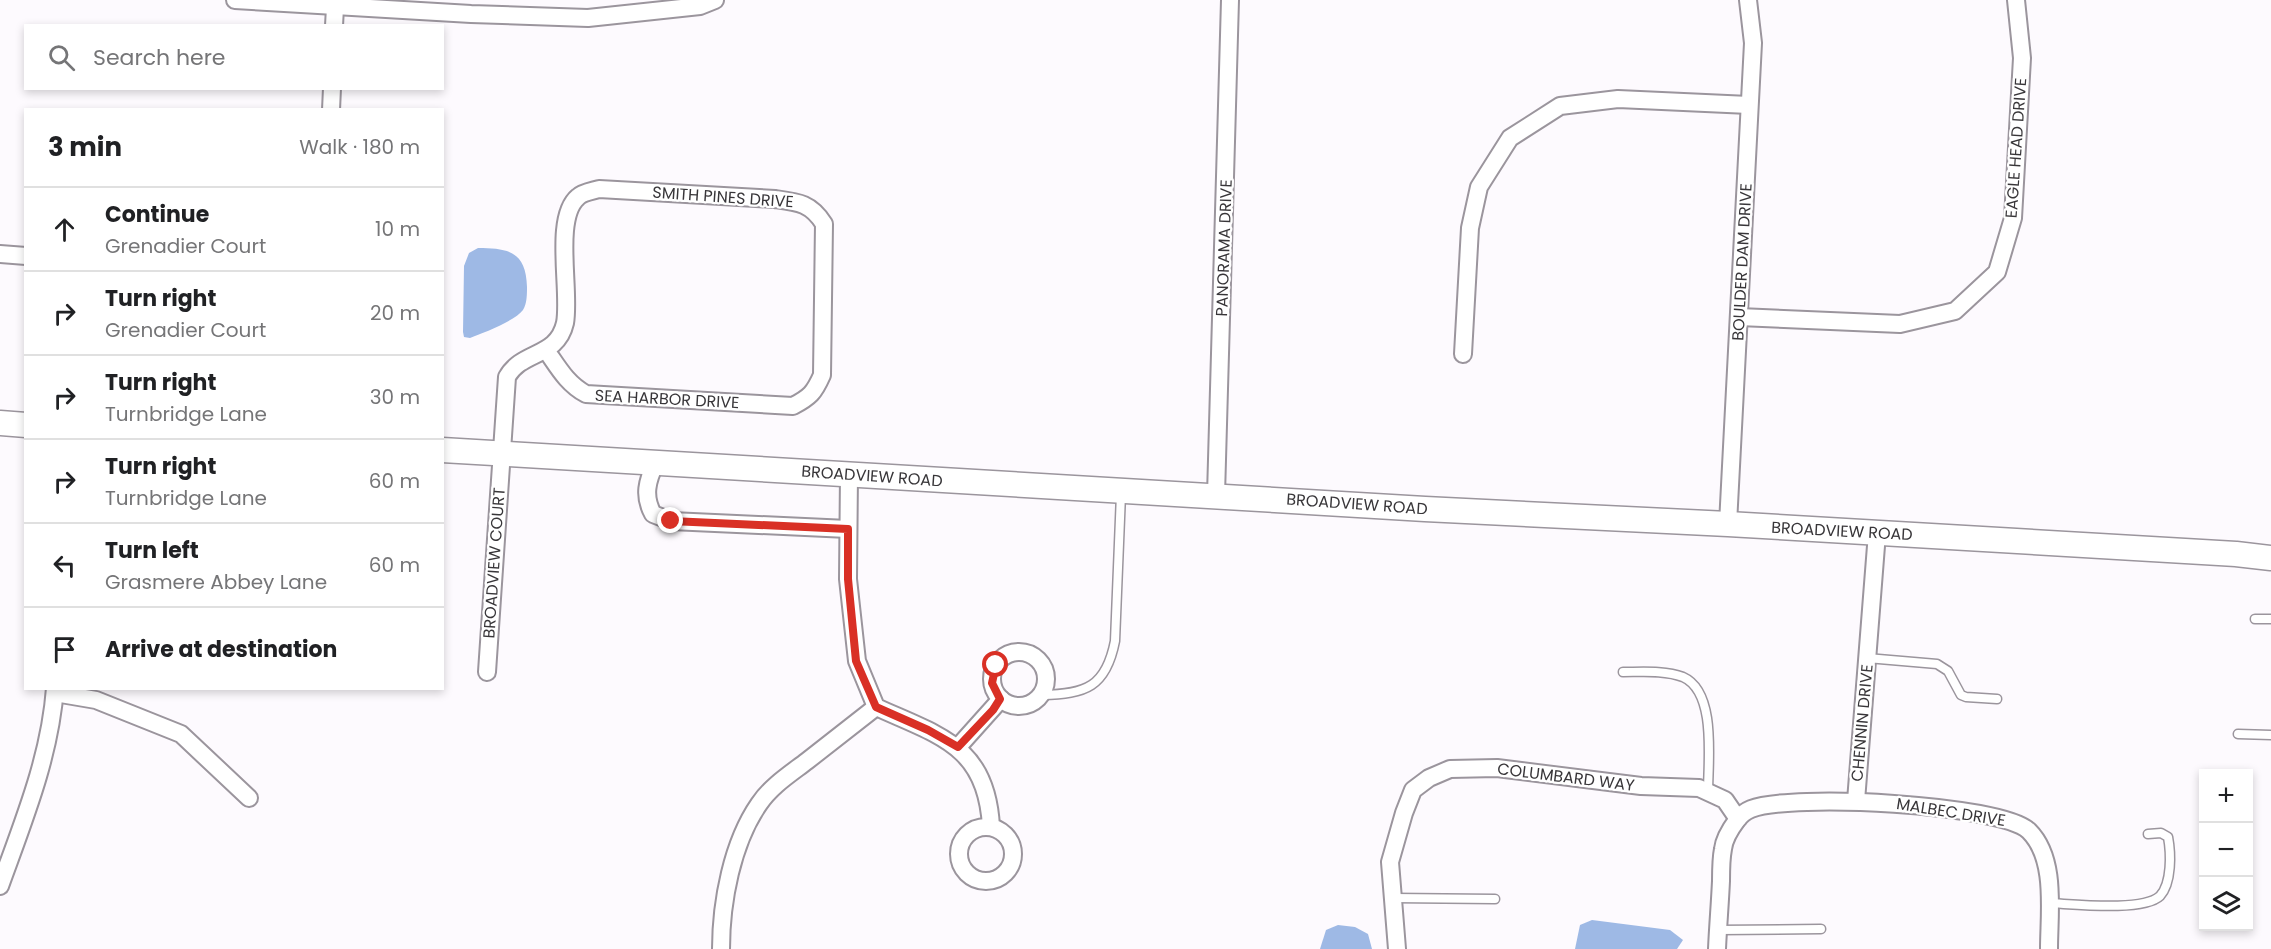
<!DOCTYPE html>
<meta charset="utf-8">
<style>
body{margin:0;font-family:Poppins,sans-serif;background:#f6f6f6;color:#202124}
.controls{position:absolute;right:18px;bottom:18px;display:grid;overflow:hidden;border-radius:0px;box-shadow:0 3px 9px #0003}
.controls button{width:54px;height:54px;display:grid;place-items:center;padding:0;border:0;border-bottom:2px solid #e0e0e0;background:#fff;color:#202124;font:30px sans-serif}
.stop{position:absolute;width:18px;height:18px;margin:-14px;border:4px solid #d93025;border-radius:50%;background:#fff}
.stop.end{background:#d93025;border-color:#fff;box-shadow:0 2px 6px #0008}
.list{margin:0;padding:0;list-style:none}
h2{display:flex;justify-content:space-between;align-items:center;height:78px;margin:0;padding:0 24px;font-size:26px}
h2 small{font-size:20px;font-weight:400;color:#757577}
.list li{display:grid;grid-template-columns:39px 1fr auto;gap:18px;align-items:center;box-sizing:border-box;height:84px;padding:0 24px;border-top:2px solid #e0e0e0}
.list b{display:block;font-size:22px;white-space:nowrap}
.list p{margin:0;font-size:20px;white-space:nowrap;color:#757577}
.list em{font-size:20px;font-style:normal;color:#757577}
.icon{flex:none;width:33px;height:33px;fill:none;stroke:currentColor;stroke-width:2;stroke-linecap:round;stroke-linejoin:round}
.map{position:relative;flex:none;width:2271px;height:949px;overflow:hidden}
.search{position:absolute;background:#fff;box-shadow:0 3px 9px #0003;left:24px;top:24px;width:420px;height:66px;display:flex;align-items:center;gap:15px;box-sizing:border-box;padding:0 21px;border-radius:0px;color:#757577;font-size:22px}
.panel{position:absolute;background:#fff;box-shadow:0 3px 9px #0003;left:24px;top:108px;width:420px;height:582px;border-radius:0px}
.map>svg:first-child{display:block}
</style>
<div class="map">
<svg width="2271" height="949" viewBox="0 0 2271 949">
<rect width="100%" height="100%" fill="#fdfafe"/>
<g fill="#9eb9e5">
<path d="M 478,248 C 509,248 526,252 527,287 C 527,294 527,304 523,310 C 515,321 483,333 470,338 L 464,337 L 463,332 L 464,266 L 469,253 Z"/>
<polygon points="1592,920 1670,930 1683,940 1677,949 1575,949 1580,925"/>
<polygon points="1338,925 1355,927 1368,934 1372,949 1320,949 1326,930"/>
</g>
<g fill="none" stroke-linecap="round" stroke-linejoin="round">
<g stroke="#9b959d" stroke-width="11">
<g id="lane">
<polyline points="2255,619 2271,619"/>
<polyline points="1867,658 1937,664 1948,671 1961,695 1966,697 1997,699"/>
<path d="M 1623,672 C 1641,672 1665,670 1683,677 C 1717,692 1708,761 1708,793"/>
<path d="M 1042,695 C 1086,694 1106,687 1115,641 L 1121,494"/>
<polyline points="2238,734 2271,735"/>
<polyline points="1393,898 1495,899"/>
<path d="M 2049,903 C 2073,904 2143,912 2160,896 C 2172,883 2171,853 2168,837 L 2161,833 L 2148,834"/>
<polyline points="1718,930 1821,929"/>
</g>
</g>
<g stroke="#9b959d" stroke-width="20">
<g id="street">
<polyline points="235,0 471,14 588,18 700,6 715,0"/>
<polyline points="334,26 335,7"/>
<polyline points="331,110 332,88"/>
<polyline points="0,254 26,256"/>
<polyline points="1739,317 1900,324 1955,311 1997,272 2013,218 2022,58 2016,0"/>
<polyline points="1463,354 1470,228 1479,187 1510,138 1560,106 1618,99 1749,105"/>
<path d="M 656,462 C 647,481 643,496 653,514 L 671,521 L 848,529"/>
<path d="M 849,474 L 848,579 L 857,661 L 876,707 C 940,736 987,746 991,827"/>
<polyline points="1216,495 1230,0"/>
<polyline points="1728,524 1753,43 1748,0"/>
<circle cx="1019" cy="679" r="27"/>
<path d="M 487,672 L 507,377 C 522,350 557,358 565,323 C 571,292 553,218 578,197 C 583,192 593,191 599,189 L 775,199 C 798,202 811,203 824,224 L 822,375 C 814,393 810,397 793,406 L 586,394 C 567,384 558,367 546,350"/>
<polyline points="55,693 96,700 181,734 249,798"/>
<polyline points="958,747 1001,699"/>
<polyline points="1856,801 1877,533"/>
<circle cx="986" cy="854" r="27"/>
<path d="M 0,886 C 23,822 50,757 55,688"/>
<path d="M 721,949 C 721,902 732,843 759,804 C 771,786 790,774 807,761 C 830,743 853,725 876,707"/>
<polyline points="1397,949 1390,862 1404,813 1413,790 1429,778 1450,769 1497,768 1641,786 1699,788 1725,800 1738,819"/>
<path d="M 1717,949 C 1718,926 1720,903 1721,881 C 1721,870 1721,859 1723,849 C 1724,840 1731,828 1737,820 C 1740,816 1746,811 1751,809 C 1790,793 2001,804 2029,831 C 2057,859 2049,912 2049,949"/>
</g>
</g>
<g stroke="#9b959d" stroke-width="27">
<g id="secondary">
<polyline points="0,423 26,425"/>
<polyline points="442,450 1425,509 1728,524 2236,554 2271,558"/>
</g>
</g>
<use href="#lane" stroke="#fff" stroke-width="8"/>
<use href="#street" stroke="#fff" stroke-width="16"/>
<use href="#secondary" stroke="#fff" stroke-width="24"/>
</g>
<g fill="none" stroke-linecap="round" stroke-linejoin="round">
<polyline stroke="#d93025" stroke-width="8" points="671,521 848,529 848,579 856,661 876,707 928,730 958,747 993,710 1000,699 992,683 996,665"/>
</g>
<g text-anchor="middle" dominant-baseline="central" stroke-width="4.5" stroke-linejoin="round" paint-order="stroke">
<g font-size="16" fill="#383639" stroke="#fff">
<text transform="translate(2016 148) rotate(-86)">EAGLE HEAD DRIVE</text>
<text transform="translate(723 197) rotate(4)">SMITH PINES DRIVE</text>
<text transform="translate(1224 248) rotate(-88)">PANORAMA DRIVE</text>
<text transform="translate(1742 262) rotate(-87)">BOULDER DAM DRIVE</text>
<text transform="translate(667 399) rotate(3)">SEA HARBOR DRIVE</text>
<text transform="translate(872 476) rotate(4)">BROADVIEW ROAD</text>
<text transform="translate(1357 504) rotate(4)">BROADVIEW ROAD</text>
<text transform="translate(1842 531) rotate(3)">BROADVIEW ROAD</text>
<text transform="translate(494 563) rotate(-86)">BROADVIEW COURT</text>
<text transform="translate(1862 723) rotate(-85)">CHENNIN DRIVE</text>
<text transform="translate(1566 777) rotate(7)">COLUMBARD WAY</text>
<text transform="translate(1951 812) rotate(9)">MALBEC DRIVE</text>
</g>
</g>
</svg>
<div class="controls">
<button>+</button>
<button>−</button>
<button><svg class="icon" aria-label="layers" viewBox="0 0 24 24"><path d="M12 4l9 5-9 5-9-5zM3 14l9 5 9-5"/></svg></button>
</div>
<div class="stop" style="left:996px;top:665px"></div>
<div class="stop end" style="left:671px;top:521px"></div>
<div class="search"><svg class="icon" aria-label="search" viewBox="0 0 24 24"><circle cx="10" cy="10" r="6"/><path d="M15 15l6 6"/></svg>Search here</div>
<section class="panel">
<h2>3 min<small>Walk · 180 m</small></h2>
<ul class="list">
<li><svg class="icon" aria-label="ahead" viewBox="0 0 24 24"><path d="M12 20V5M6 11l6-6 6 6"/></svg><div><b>Continue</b><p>Grenadier Court</p></div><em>10 m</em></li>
<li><svg class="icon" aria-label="right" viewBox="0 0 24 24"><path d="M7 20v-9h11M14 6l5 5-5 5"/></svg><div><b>Turn right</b><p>Grenadier Court</p></div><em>20 m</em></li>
<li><svg class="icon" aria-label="right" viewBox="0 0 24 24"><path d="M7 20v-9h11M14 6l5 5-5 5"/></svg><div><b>Turn right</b><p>Turnbridge Lane</p></div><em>30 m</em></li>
<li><svg class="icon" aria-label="right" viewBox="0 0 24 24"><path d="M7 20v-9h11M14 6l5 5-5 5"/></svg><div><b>Turn right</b><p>Turnbridge Lane</p></div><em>60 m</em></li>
<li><svg class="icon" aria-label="left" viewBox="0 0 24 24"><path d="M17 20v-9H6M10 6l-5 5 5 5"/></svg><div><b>Turn left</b><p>Grasmere Abbey Lane</p></div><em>60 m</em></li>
<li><svg class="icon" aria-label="arrive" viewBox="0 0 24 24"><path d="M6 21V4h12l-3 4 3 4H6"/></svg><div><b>Arrive at destination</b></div></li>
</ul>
</section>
</div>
